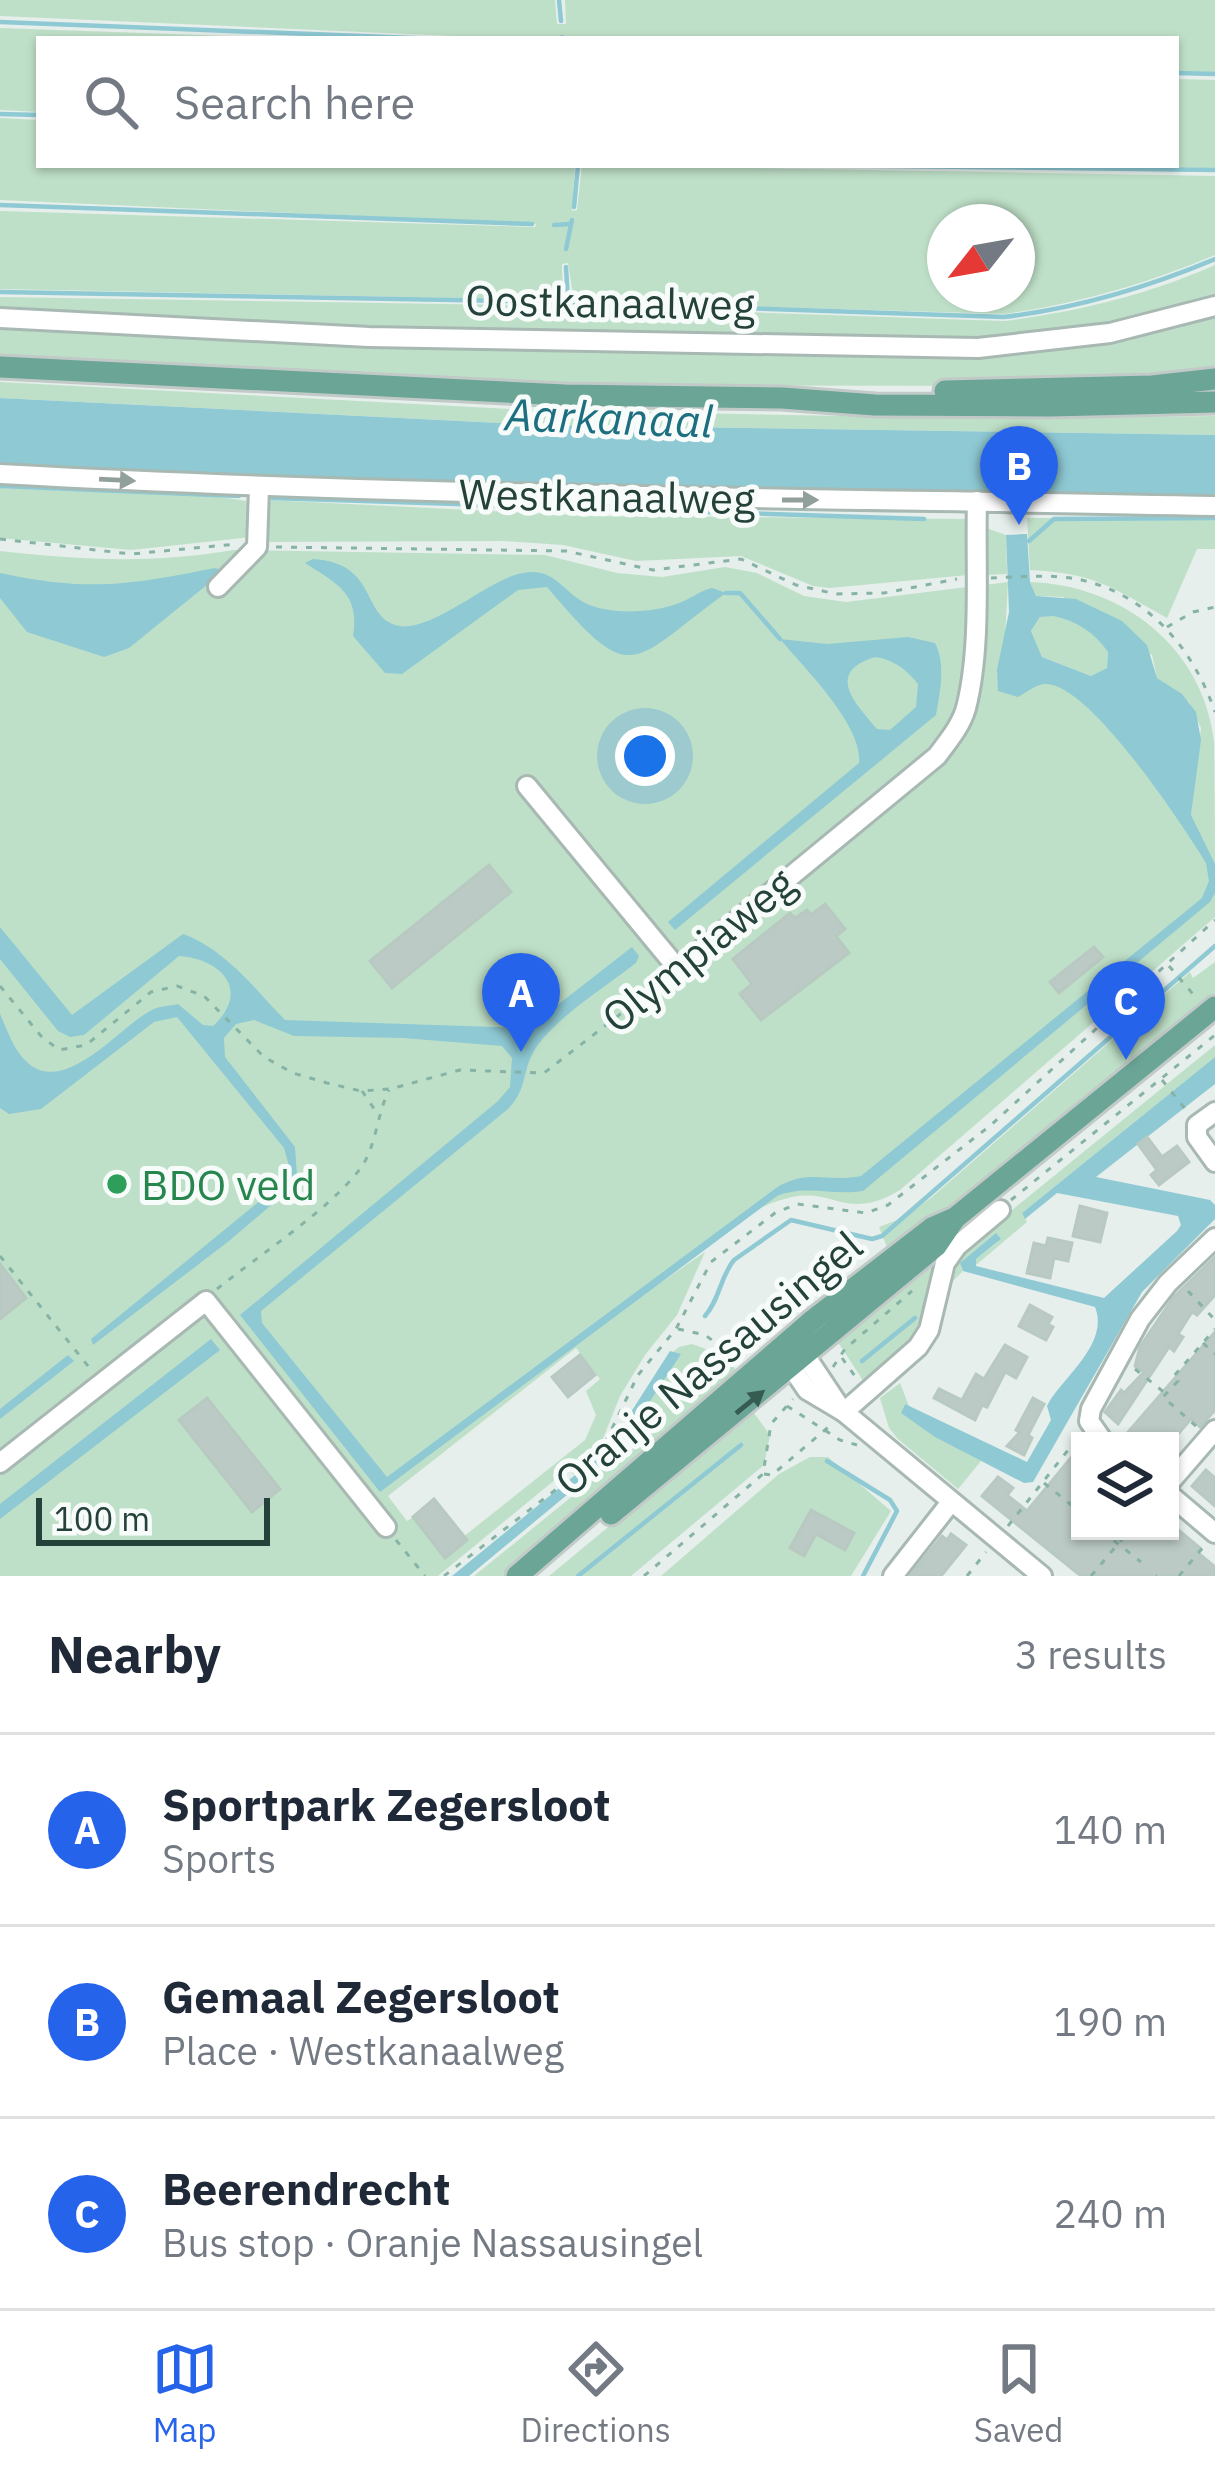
<!DOCTYPE html>
<meta charset="utf-8">
<style>
body{margin:0;font-family:"IBM Plex Sans",sans-serif;background:#f6f6f7;color:#1f2937}
.controls{position:absolute;right:36px;bottom:36px;display:grid;overflow:hidden;border-radius:0px;box-shadow:0 3px 9px #0004}
.controls button{width:108px;height:108px;display:grid;place-items:center;padding:0;border:0;border-bottom:3px solid #e0e1e3;background:#fff;color:#1f2937;font:60px sans-serif}
.compass{position:absolute;left:927px;top:204px;width:108px;height:108px;border-radius:50%;background:#fff;box-shadow:0 3px 9px #0004;rotate:239deg}
.scale{position:absolute;left:36px;bottom:30px;width:234px;box-sizing:border-box;padding-left:12px;border:6px solid #24423a;border-top:0;font-size:33px;line-height:42px;white-space:nowrap;color:#24423a;-webkit-text-stroke:9px #f7fbf9;paint-order:stroke}
.you{position:absolute;left:645px;top:756px;width:42px;height:42px;margin:-30px;border:9px solid #fff;border-radius:50%;background:#1a73e8;box-shadow:0 0 0 18px #1a73e833}
.badge{display:grid;place-items:center;width:78px;height:78px;border-radius:50%;background:#2563eb;color:#fff;font-size:39px;font-weight:700}
.pin{position:absolute;translate:-50% -99px;filter:drop-shadow(0 3px 6px #0008)}
.pin::after{content:'';position:absolute;top:63px;width:42px;height:36px;background:inherit;clip-path:polygon(0 0,100% 0,50% 100%)}
.list{margin:0;padding:0;list-style:none}
h2{display:flex;justify-content:space-between;align-items:center;height:156px;margin:0;padding:0 48px;font-size:51px}
h2 small{font-size:39px;font-weight:400;color:#747a83}
.list li{display:grid;grid-template-columns:78px 1fr auto;gap:36px;align-items:center;box-sizing:border-box;height:192px;padding:0 48px;border-top:3px solid #e0e1e3}
.list b{display:block;font-size:45px;white-space:nowrap}
.list p{margin:0;font-size:39px;white-space:nowrap;color:#747a83}
.list em{font-size:39px;font-style:normal;color:#747a83}
.icon{flex:none;width:66px;height:66px;fill:none;stroke:currentColor;stroke-width:2;stroke-linecap:round;stroke-linejoin:round}
.map{position:relative;flex:none;width:1215px;height:1576px;overflow:hidden}
.search{position:absolute;background:#fff;box-shadow:0 3px 9px #0004;left:36px;right:36px;top:36px;height:132px;display:flex;align-items:center;gap:30px;box-sizing:border-box;padding:0 42px;border-radius:0px;color:#747a83;font-size:45px}
.sheet{height:732px;background:#fff}
nav{display:flex;justify-content:space-around;align-items:center;box-sizing:border-box;height:168px;border-top:3px solid #e0e1e3;background:#fff;font-size:33px;color:#747a83}
nav a{display:grid;justify-items:center;gap:6px}
nav .on{color:#2563eb}
.map>svg:first-child{display:block}
</style>
<div class="map">
<svg width="1215" height="1576" viewBox="0 0 1215 1576">
<rect width="100%" height="100%" fill="#e6efeb"/>
<g fill="#bfe0c8" fill-rule="evenodd">
<polygon points="0,0 555,0 557,24 566,24 565,0 1215,0 1215,73 1176,72 1176,39 566,39 561,35 555,39 523,39 0,16"/>
<polygon points="0,28 314,39 39,39 39,112 0,110"/>
<polygon points="1176,79 1215,80 1215,168 1016,165 1176,165"/>
<path d="M 0,118 L 39,120 L 39,165 L 575,165 L 572,211 L 577,210 L 582,165 L 1215,176 L 1215,255 C 1146,284 1077,304 1004,314 L 574,301 L 568,263 L 562,264 L 563,300 L 0,289 L 0,211 L 535,227 L 536,224 L 0,200 ZM 945,222 L 1017,222 L 1017,294 L 945,294 Z"/>
<path d="M 1215,265 L 1215,301 L 1149,320 L 986,341 L 467,335 L 0,309 L 0,297 L 569,306 L 1004,321 C 1077,312 1147,295 1215,265 Z"/>
<polygon points="1215,312 1215,370 1056,386 562,385 0,362 0,325 520,349 740,355 960,354 1064,350 1138,335"/>
<polygon points="0,382 530,410 1007,419 1215,416 1215,435 542,425 0,398"/>
<polygon points="0,488 213,496 254,502 252,537 131,550 0,538"/>
<polygon points="268,500 592,516 968,519 968,575 830,588 813,586 741,556 636,561 563,545 504,541 267,542"/>
<path d="M 1027,518 L 1215,518 L 1215,549 L 1197,549 L 1167,618 C 1113,588 1095,573 1030,570 Z"/>
<polygon points="983,527 1006,535 1007,574 986,575"/>
<path d="M 233,550 L 545,555 L 617,573 L 662,577 L 725,567 L 757,573 L 804,596 L 846,602 L 1008,582 L 1005,638 L 1085,687 L 1191,814 L 1201,728 L 1189,702 L 1157,678 L 1152,655 L 1063,597 L 1036,596 L 1030,582 C 1122,585 1203,647 1214,741 C 1215,799 1215,859 1215,917 L 900,1190 C 847,1222 835,1188 792,1197 C 737,1209 693,1256 650,1290 L 705,1252 L 677,1315 L 645,1355 L 620,1396 L 602,1441 L 438,1576 L 0,1576 L 0,551 C 80,560 153,564 233,550 ZM 576,1348 L 600,1379 L 586,1391 L 596,1415 L 585,1440 L 443,1553 L 415,1516 L 407,1521 L 388,1496 Z"/>
<path d="M 1053,615 C 1076,620 1095,632 1108,652 L 1107,668 L 1091,676 L 1042,657 L 1031,631 L 1040,617 Z"/>
<polygon points="1215,962 1215,994 1197,1010 1058,1126 889,1252 879,1227 905,1217 932,1197 1190,972 1193,978"/>
<polygon points="1215,1045 1215,1057 1022,1213 1027,1222 976,1265 976,1259 1001,1240 961,1267 963,1271 953,1281 958,1260 985,1232"/>
<polygon points="940,1251 930,1326 864,1382 834,1336"/>
<polygon points="692,1344 717,1353 746,1378 508,1576 474,1576 596,1477 669,1355 679,1347"/>
<polygon points="900,1383 909,1406 905,1404 901,1413 981,1461 958,1489 898,1439 889,1428 880,1398"/>
<polygon points="751,1409 770,1435 764,1465 631,1576 549,1576"/>
<polygon points="810,1457 828,1457 891,1511 851,1576 661,1576 779,1474"/>
</g>
<g fill="#8ec9d4" fill-rule="evenodd">
<path d="M 0,398 L 542,425 L 1215,435 L 1215,495 C 809,493 405,483 0,464 Z"/>
<path d="M 1027,534 L 1030,582 L 1036,596 L 1076,599 L 1122,621 L 1147,645 L 1157,678 L 1182,694 L 1196,712 L 1201,740 L 1191,815 L 1215,864 L 1215,893 L 1210,902 L 863,1191 C 833,1196 806,1184 777,1196 L 380,1492 L 240,1315 L 498,1101 L 510,1087 L 512,1058 L 502,1046 L 403,1038 L 294,1036 L 254,1020 L 236,1024 L 224,1038 L 225,1057 L 295,1147 L 297,1176 L 290,1189 L 229,1241 L 93,1345 L 91,1339 L 283,1182 L 289,1166 L 284,1148 L 177,1017 L 154,1022 L 41,1109 L 9,1114 L 0,1108 L 0,1014 C 8,1031 13,1050 28,1063 C 65,1096 120,1027 150,1011 C 158,1006 169,1006 178,1004 L 203,1025 L 213,1026 C 251,991 222,959 179,956 L 84,1035 L 70,1037 L 58,1031 L 0,959 L 0,927 L 72,1015 L 183,934 C 225,949 255,989 285,1020 L 528,1028 L 632,947 L 639,956 L 636,963 C 607,986 553,1019 534,1051 C 521,1074 528,1088 508,1109 L 261,1311 L 262,1323 L 387,1477 L 776,1188 C 809,1168 826,1183 861,1176 L 1202,898 L 1209,881 L 1206,863 C 1184,827 1087,679 1044,684 C 1035,685 1025,693 1018,697 L 998,691 L 997,670 L 1009,612 L 1006,535 ZM 1053,616 C 1076,620 1095,633 1108,652 L 1107,668 L 1091,676 L 1042,657 L 1031,631 L 1040,617 Z"/>
<path d="M 313,559 C 377,563 361,613 395,625 C 429,636 489,578 523,573 C 555,567 562,592 587,604 C 612,615 654,613 679,603 C 691,599 699,591 712,588 L 726,593 C 629,663 634,690 547,587 L 518,590 L 402,674 L 385,673 L 353,636 C 360,593 337,584 305,563 Z"/>
<path d="M 215,568 L 224,571 L 129,648 L 104,657 L 27,632 L 0,598 L 0,573 C 89,592 128,585 215,568 Z"/>
<path d="M 908,637 L 935,643 C 946,664 940,692 936,715 L 675,930 L 668,922 L 859,763 C 863,725 804,668 780,639 L 827,644 ZM 875,657 C 894,660 905,668 918,684 L 916,707 L 890,730 L 877,729 C 856,704 824,673 875,657 Z"/>
<path d="M 1215,1057 L 1215,1084 L 1096,1177 L 1210,1200 L 1215,1205 L 1215,1219 L 1142,1292 L 1033,1482 L 1024,1483 L 935,1437 L 901,1413 L 905,1404 L 1027,1462 L 1051,1420 L 1047,1406 C 1061,1378 1110,1345 1095,1307 L 963,1271 L 960,1263 L 996,1233 L 1001,1239 L 976,1259 L 976,1266 L 1104,1298 L 1177,1231 L 1181,1225 L 1178,1216 L 1057,1193 L 1025,1219 L 1022,1213 Z"/>
<polygon points="211,1339 220,1350 0,1519 0,1504"/>
<polygon points="670,1351 681,1354 614,1456 469,1576 452,1576 608,1448"/>
<polygon points="68,1355 74,1361 0,1419 0,1409"/>
</g>
<g fill="none" stroke-linecap="round" stroke-linejoin="round">
<g stroke="#8ec9d4" stroke-width="4.5">
<polyline points="559,0 561,21"/>
<polyline points="0,22 438,39"/>
<polyline points="562,37 562,39"/>
<polyline points="1176,73 1215,74"/>
<polyline points="0,114 39,115"/>
<polyline points="808,165 1215,170"/>
<polyline points="0,205 532,224"/>
<polyline points="574,207 578,165"/>
<polyline points="554,225 571,224"/>
<polyline points="566,249 572,220"/>
<polyline points="566,267 568,302"/>
<path d="M 0,292 L 568,302 L 1004,317 C 1078,308 1146,288 1215,259"/>
<polyline points="0,486 239,496"/>
<polyline points="272,498 924,519"/>
<polyline points="1029,541 1054,519 1215,518"/>
<polyline points="726,593 740,593 780,639"/>
<path d="M 705,1316 C 720,1299 720,1277 734,1260 L 791,1220 L 872,1239 L 882,1236 L 1215,946"/>
<polyline points="862,1361 915,1318"/>
<polyline points="827,1461 890,1500 897,1511 863,1576"/>
<polyline points="578,1576 741,1445"/>
</g>
</g>
<g fill="#bbcac4" stroke="#b8c9c2" stroke-width="3">
<polygon points="489,865 511,892 392,988 370,961"/>
<polygon points="825,904 845,929 836,936 849,953 761,1020 740,994 752,984 733,959 790,913 795,918 807,910 811,915"/>
<polygon points="1094,947 1103,957 1059,993 1050,982"/>
<polygon points="1147,1137 1162,1157 1177,1146 1189,1162 1159,1185 1151,1175 1157,1170 1138,1144"/>
<polygon points="1080,1206 1107,1213 1100,1242 1073,1236"/>
<polygon points="1048,1238 1072,1243 1068,1261 1054,1258 1050,1278 1027,1273 1034,1243 1046,1246"/>
<polygon points="1215,1257 1215,1295 1197,1315 1192,1312 1178,1334 1183,1337 1174,1351 1169,1347 1118,1424 1105,1412 1121,1390 1124,1393 1144,1372 1135,1366 1140,1347 1173,1298"/>
<polygon points="0,1264 26,1298 0,1319"/>
<polygon points="790,1294 799,1304 782,1318 773,1307"/>
<polygon points="1030,1305 1052,1317 1048,1324 1053,1327 1046,1340 1019,1326"/>
<polygon points="1215,1332 1215,1410 1200,1427 1191,1419 1172,1441 1138,1441 1128,1432"/>
<polygon points="1005,1345 1027,1357 1016,1378 1005,1372 987,1407 982,1405 975,1420 934,1398 939,1389 962,1400 976,1374 984,1379"/>
<polygon points="580,1355 595,1375 568,1397 552,1377"/>
<polygon points="207,1398 280,1489 252,1512 179,1420"/>
<polygon points="1033,1398 1044,1404 1028,1435 1032,1438 1024,1455 1007,1446 1020,1432 1016,1430"/>
<polygon points="1080,1447 1080,1531 1170,1531 1170,1523 1200,1548 1197,1552 1215,1567 1215,1576 1081,1576 982,1496 998,1477 1013,1488 1007,1495 1027,1511"/>
<polygon points="1206,1470 1215,1478 1215,1506 1192,1486"/>
<polygon points="434,1499 467,1540 445,1558 413,1517"/>
<polygon points="811,1510 854,1533 845,1550 816,1534 804,1556 790,1548"/>
<polygon points="951,1534 966,1545 941,1576 910,1576 942,1536 947,1540"/>
</g>
<g fill="none" stroke-linecap="round" stroke-linejoin="round">
<g stroke="#a8b8b2" stroke-width="24">
<g id="minor">
<polyline points="0,318 369,337 978,348 1110,333 1215,306"/>
<path d="M 0,474 C 405,496 810,498 1215,506"/>
<polyline points="218,587 257,547 259,488"/>
<path d="M 527,786 L 678,969 L 937,756 C 948,741 961,726 966,708 C 982,646 975,565 977,501"/>
<polyline points="1215,1112 1197,1125 1197,1137 1215,1162"/>
<polyline points="790,1350 805,1355 841,1409"/>
<polyline points="783,1355 807,1390 844,1412 1042,1576"/>
<polyline points="844,1412 918,1347 929,1330 945,1263 957,1246 1000,1210"/>
<polyline points="1103,1441 1089,1421 1091,1409 1140,1319 1168,1283 1215,1238"/>
<polyline points="0,1463 206,1301 386,1527"/>
<polyline points="1170,1482 1215,1430"/>
<polyline points="1170,1495 1215,1533"/>
<polyline points="893,1576 951,1502"/>
</g>
</g>
<g stroke="#c2cac8" stroke-width="27">
<g id="major">
<polyline points="0,367 565,395 782,398 875,405 1050,406 1215,402"/>
<polyline points="945,391 1152,386 1215,379"/>
<polyline points="611,1514 936,1246 955,1218"/>
<polyline points="517,1576 813,1320 932,1228 955,1218 1215,1007"/>
</g>
</g>
<g stroke="#86b3a5" stroke-width="3" stroke-dasharray="6 9" stroke-linecap="butt">
<polyline points="0,539 131,554 237,544"/>
<polyline points="276,547 566,551 653,570 741,559 796,585 836,594 884,593 957,579"/>
<path d="M 991,578 C 1018,577 1051,574 1077,579 C 1147,593 1193,648 1215,712"/>
<polyline points="1167,627 1193,612 1215,607"/>
<polyline points="1169,966 1198,1000"/>
<polyline points="0,986 41,1036 59,1050 86,1045 151,992 177,986 204,996 264,1057 293,1073 327,1083 361,1091 390,1089 460,1070 544,1073 667,978"/>
<polyline points="1162,1080 1186,1110"/>
<polyline points="362,1091 377,1113"/>
<polyline points="1011,1200 1215,1035"/>
<polyline points="0,1256 92,1371"/>
<path d="M 217,1289 C 259,1255 328,1211 360,1169 C 376,1148 377,1114 389,1090"/>
<polyline points="1188,1291 1215,1320"/>
<polyline points="678,1329 705,1335 738,1359"/>
<polyline points="1203,1343 1215,1354"/>
<polyline points="842,1358 857,1379"/>
<polyline points="833,1367 845,1349 912,1291"/>
<polyline points="1135,1369 1165,1393"/>
<polyline points="787,1406 840,1440 857,1445"/>
<polyline points="1196,1426 1163,1397 1178,1381 1173,1377 1215,1329"/>
<polyline points="764,1474 772,1475 832,1424"/>
<polyline points="1044,1483 1079,1511"/>
<polyline points="1008,1526 1080,1435"/>
<polyline points="1102,1531 1141,1562"/>
<polyline points="396,1540 425,1576"/>
<polyline points="444,1576 554,1491 605,1443 638,1375 676,1329 711,1262 775,1213 797,1204 866,1213 888,1205 991,1125 1215,920"/>
<polyline points="644,1576 763,1474 771,1424 793,1399"/>
<polyline points="967,1576 986,1552"/>
<polyline points="1091,1576 1129,1531"/>
<polyline points="1156,1576 1157,1576"/>
<polyline points="1179,1576 1205,1545"/>
</g>
<use href="#minor" stroke="#fff" stroke-width="18"/>
<use href="#major" stroke="#6aa596" stroke-width="21"/>
</g>
<defs><path id="oneway-solid" d="M-6-.8H1V-3.2L6.5 0L1 3.2V.8H-6Z" transform="scale(3)"/></defs>
<g fill="#92a09c">
<use href="#oneway-solid" transform="translate(117 480) rotate(3)"/>
<use href="#oneway-solid" transform="translate(800 500)"/>
</g>
<use fill="#365b51" href="#oneway-solid" transform="translate(750 1402) rotate(-39)"/>
<circle fill="#2e9e5b" stroke="#f7fbf9" stroke-width="4.5" cx="117" cy="1184" r="12"/>
<g text-anchor="middle" dominant-baseline="central" stroke-width="10" stroke-linejoin="round" paint-order="stroke">
<g font-size="42" fill="#24423a" stroke="#f7fbf9">
<text transform="translate(610 302) rotate(1)">Oostkanaalweg</text>
<text transform="translate(607 496) rotate(1)">Westkanaalweg</text>
<text transform="translate(698 950) rotate(-39)">Olympiaweg</text>
<text transform="translate(708 1363) rotate(-40)">Oranje Nassausingel</text>
</g>
<g font-size="42" fill="#27864d" stroke="#f7fbf9" text-anchor="start">
<text x="141" y="1184">BDO veld</text>
</g>
<g font-size="45" font-style="italic" fill="#1c6f80" stroke="#f7fbf9">
<text transform="translate(609 417) rotate(2)">Aarkanaal</text>
</g>
</g>
</svg>
<div class="controls">
<button><svg class="icon" aria-label="layers" viewBox="0 0 24 24"><path d="M12 4l9 5-9 5-9-5zM3 14l9 5 9-5"/></svg></button>
</div>
<svg class="compass" viewBox="-18 -18 36 36"><path d="M0-13l5 13h-10z" fill="#e53935"/><path d="M0 13l5-13h-10z" fill="#747a83"/></svg>
<div class="scale">100 m</div>
<div class="you"></div>
<div class="pin badge" style="left:521px;top:1052px">A</div>
<div class="pin badge" style="left:1019px;top:525px">B</div>
<div class="pin badge" style="left:1126px;top:1060px">C</div>
<div class="search"><svg class="icon" aria-label="search" viewBox="0 0 24 24"><circle cx="10" cy="10" r="6"/><path d="M15 15l6 6"/></svg>Search here</div>
</div>
<section class="sheet">
<h2>Nearby<small>3 results</small></h2>
<ul class="list">
<li><span class="badge">A</span><div><b>Sportpark Zegersloot</b><p>Sports</p></div><em>140 m</em></li>
<li><span class="badge">B</span><div><b>Gemaal Zegersloot</b><p>Place · Westkanaalweg</p></div><em>190 m</em></li>
<li><span class="badge">C</span><div><b>Beerendrecht</b><p>Bus stop · Oranje Nassausingel</p></div><em>240 m</em></li>
</ul>
</section>
<nav>
<a class="on"><svg class="icon" aria-label="map" viewBox="0 0 24 24"><path d="M3 6l6-2 6 2 6-2v14l-6 2-6-2-6 2zM9 4v14M15 6v14"/></svg>Map</a>
<a><svg class="icon" aria-label="directions" viewBox="0 0 24 24"><path d="M12 3l9 9-9 9-9-9zM9 14v-3h6M13 9l2 2-2 2"/></svg>Directions</a>
<a><svg class="icon" aria-label="saved" viewBox="0 0 24 24"><path d="M7 4h10v16l-5-4-5 4z"/></svg>Saved</a>
</nav>
